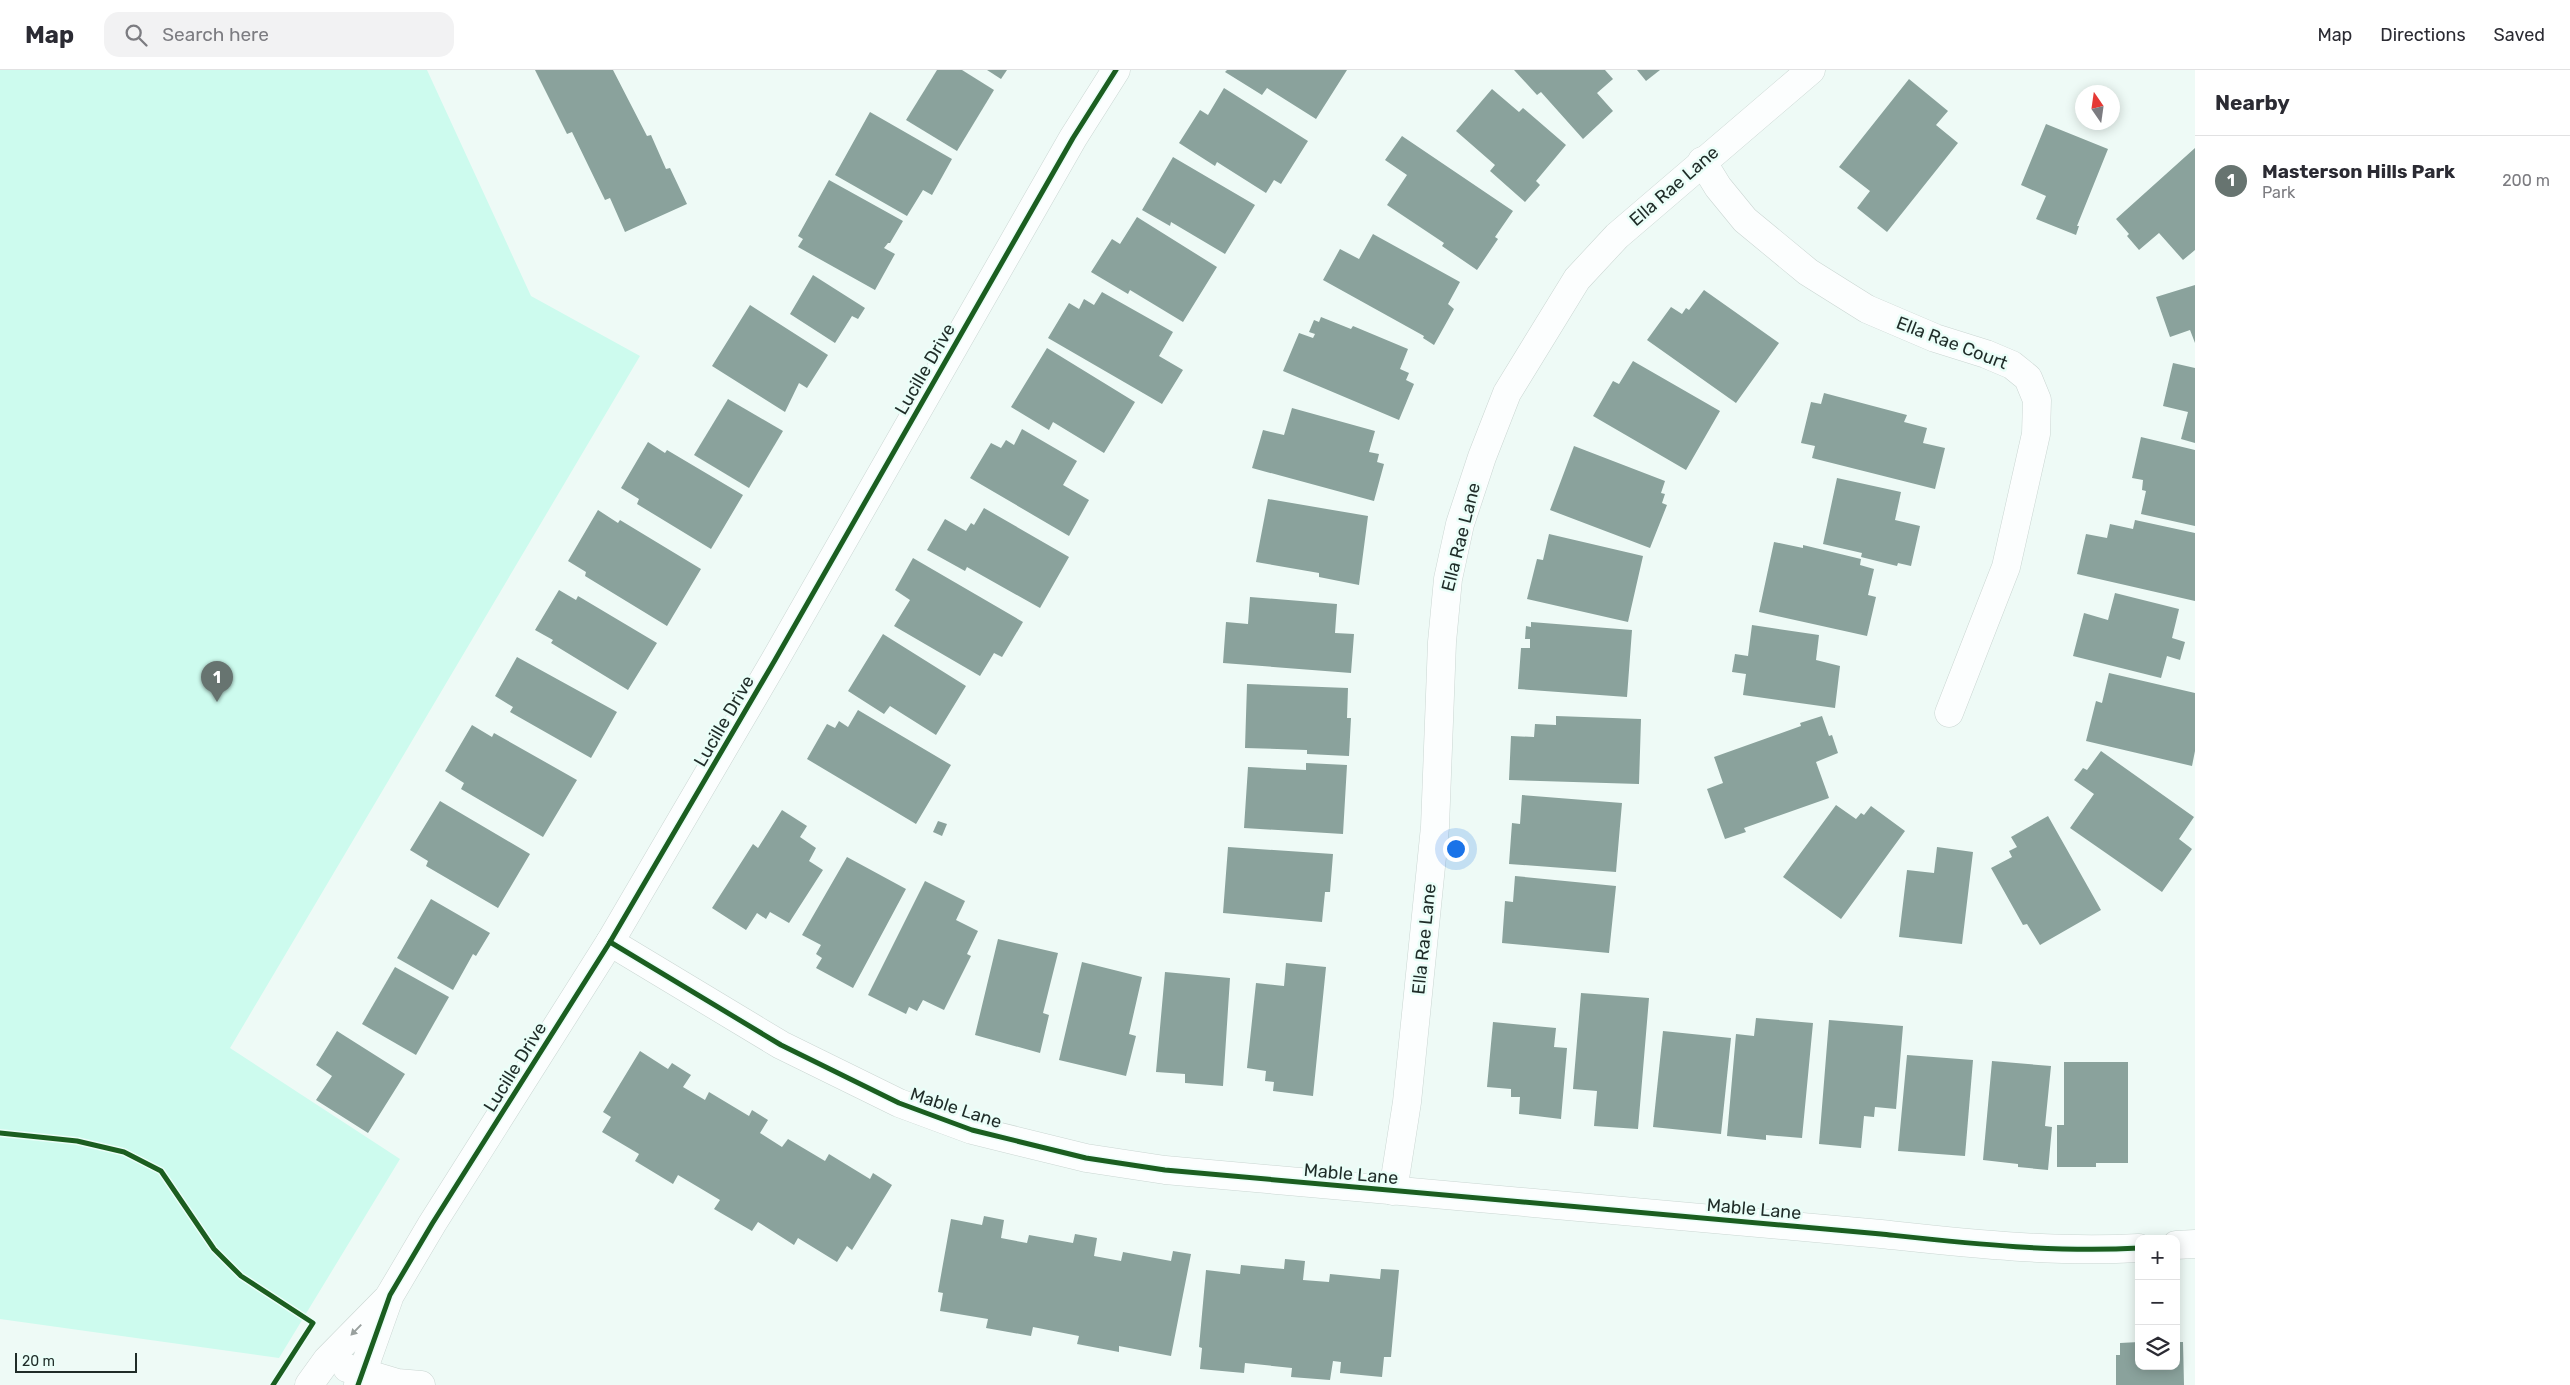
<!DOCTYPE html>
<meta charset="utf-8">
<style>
body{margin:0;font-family:Rubik,sans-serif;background:#f2f2f3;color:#2b2b33}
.controls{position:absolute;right:15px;bottom:15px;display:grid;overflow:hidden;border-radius:10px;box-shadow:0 2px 12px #0003}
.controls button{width:45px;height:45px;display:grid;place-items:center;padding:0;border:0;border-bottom:1px solid #e1e1e2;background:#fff;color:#2b2b33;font:25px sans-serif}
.compass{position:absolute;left:2075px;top:15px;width:45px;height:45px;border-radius:50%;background:#fff;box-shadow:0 2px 12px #0003;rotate:347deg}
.scale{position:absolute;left:15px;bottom:12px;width:122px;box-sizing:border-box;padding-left:5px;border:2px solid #1f2c28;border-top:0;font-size:14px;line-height:18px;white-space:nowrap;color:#1f2c28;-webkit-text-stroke:4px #eafef8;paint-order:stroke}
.you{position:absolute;left:1455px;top:778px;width:18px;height:18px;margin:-12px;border:4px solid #fff;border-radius:50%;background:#1a73e8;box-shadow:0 0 0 8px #1a73e833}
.badge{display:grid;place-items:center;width:32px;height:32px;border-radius:50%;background:#677470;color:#fff;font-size:16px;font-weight:700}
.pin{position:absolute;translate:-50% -41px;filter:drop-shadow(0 1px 2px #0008)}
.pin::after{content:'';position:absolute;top:26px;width:18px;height:15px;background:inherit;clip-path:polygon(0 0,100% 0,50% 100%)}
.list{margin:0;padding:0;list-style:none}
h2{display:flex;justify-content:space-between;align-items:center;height:65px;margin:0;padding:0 20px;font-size:21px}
h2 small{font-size:16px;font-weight:400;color:#7c7c81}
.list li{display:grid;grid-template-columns:32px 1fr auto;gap:15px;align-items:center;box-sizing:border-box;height:90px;padding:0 20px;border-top:1px solid #e1e1e2}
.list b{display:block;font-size:19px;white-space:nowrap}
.list p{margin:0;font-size:16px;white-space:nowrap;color:#7c7c81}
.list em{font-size:16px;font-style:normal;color:#7c7c81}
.icon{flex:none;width:28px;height:28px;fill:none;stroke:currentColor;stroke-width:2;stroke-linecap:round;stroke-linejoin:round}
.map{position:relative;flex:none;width:2195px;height:1315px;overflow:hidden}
header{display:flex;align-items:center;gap:30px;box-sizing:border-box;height:70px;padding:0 25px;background:#fff;border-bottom:1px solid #e1e1e2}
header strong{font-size:24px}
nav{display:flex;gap:28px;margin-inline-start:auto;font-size:18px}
.search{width:350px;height:45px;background:#f2f2f3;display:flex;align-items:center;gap:12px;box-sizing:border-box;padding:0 18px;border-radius:15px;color:#7c7c81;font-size:19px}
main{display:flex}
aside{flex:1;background:#fff}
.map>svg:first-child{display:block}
</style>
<header>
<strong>Map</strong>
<div class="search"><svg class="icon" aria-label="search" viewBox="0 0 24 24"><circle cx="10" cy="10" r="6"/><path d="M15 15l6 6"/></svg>Search here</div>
<nav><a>Map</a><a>Directions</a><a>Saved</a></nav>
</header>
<main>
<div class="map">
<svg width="2195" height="1315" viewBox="0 0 2195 1315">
<rect width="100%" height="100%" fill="#eefaf6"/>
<polygon fill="#cdfbee" points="0,0 427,0 531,226 640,286 230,978 400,1089 279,1288 0,1249"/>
<g fill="#8aa29c">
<polygon points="535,0 613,0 647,66 651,65 666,99 670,98 687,134 625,162 610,128 605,130 572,62 567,64"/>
<polygon points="937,0 962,0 994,20 957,81 906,50"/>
<polygon points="987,0 1007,0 1001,9"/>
<polygon points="1227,0 1347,0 1316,49 1267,18 1262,25 1225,2"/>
<polygon points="1514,0 1605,0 1613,9 1597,23 1613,41 1583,69 1541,22 1537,25"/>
<polygon points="1637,0 1660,0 1646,11"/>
<polygon points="1909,9 1948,41 1936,55 1958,73 1887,162 1857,138 1870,121 1839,97"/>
<polygon points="1224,18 1308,71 1281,114 1274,110 1266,123 1217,92 1215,96 1179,73 1200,40 1208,45"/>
<polygon points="1492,19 1519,42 1523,38 1566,75 1536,111 1540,115 1525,132 1490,101 1495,95 1456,61"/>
<polygon points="870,42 952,89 932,125 923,120 907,146 835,105"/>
<polygon points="2046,54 2108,79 2077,156 2079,156 2076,165 2036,149 2046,126 2021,115"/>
<polygon points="1402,66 1513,141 1495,167 1498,169 1477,200 1442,176 1444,173 1387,135 1407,105 1385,90"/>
<polygon points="2195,78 2195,180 2183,190 2159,163 2139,180 2127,166 2129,164 2116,149"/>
<polygon points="1173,87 1255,135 1225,184 1171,152 1170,156 1142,140"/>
<polygon points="829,110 903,151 890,173 888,173 884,178 895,184 875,220 798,177 803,169 798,166"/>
<polygon points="1137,147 1217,197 1183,252 1130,220 1128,224 1091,202 1112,169 1120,174"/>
<polygon points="1373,164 1460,212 1448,234 1454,239 1434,275 1423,268 1424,266 1323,210 1340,179 1359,189"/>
<polygon points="813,205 865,238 858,249 852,246 835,273 790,244"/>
<polygon points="2195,215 2195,273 2190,260 2170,267 2156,227"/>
<polygon points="1704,220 1779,273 1736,333 1647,270 1671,237 1682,244 1686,238 1689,240"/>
<polygon points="1102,222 1173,262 1159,286 1183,300 1162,334 1048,268 1069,233 1079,239 1084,229 1094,235"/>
<polygon points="750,235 828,285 807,318 799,313 785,342 712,296"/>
<polygon points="1321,247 1351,259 1353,256 1408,279 1400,299 1409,303 1406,310 1414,314 1399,350 1283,301 1299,263 1313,268 1315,264 1309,262 1314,250 1319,252"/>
<polygon points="1047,278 1135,332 1104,383 1053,352 1049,360 1011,337"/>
<polygon points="1633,291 1720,341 1686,400 1593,346 1613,311 1619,314"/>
<polygon points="2173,293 2195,298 2195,373 2181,369 2188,342 2163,336"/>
<polygon points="1824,323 1907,345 1904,352 1927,358 1923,373 1945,378 1935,419 1812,388 1815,376 1801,373 1811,332 1821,334"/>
<polygon points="728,329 783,361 749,418 694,385"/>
<polygon points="1292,338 1375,361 1369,382 1379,384 1377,392 1384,394 1374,431 1252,398 1263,360 1284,365"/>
<polygon points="1022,359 1077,391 1063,415 1089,430 1069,466 970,408 991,373 1001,378 1006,370 1014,375"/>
<polygon points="2141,367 2195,380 2195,456 2141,444 2146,421 2142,420 2143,410 2132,408"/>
<polygon points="648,372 665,383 667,380 743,425 711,479 637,434 639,429 621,418"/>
<polygon points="1574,376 1665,411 1661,423 1665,424 1662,433 1667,435 1650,478 1550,440"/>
<polygon points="1837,408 1901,422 1895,450 1920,456 1911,496 1898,493 1897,496 1861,487 1862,483 1823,474"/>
<polygon points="1268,429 1368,446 1359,515 1319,507 1319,503 1256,492"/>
<polygon points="984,438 1069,487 1040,538 967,497 965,501 927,480 945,449 966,461 971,453 974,455"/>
<polygon points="598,440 618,453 620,450 701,499 667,556 585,506 586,502 568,491"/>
<polygon points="2135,450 2195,463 2195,531 2077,504 2086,464 2107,468 2110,454 2133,459"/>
<polygon points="1549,464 1643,486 1628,552 1527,529 1537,489 1543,490"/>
<polygon points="1774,472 1803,478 1803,475 1861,489 1860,495 1874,499 1868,525 1876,527 1867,566 1759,542"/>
<polygon points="913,488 1023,552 1002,587 994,583 980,606 894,556 910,530 895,520"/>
<polygon points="559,520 576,530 578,526 657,573 628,620 551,573 553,570 535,560"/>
<polygon points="2115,523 2179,539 2172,568 2185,572 2180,590 2167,586 2161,608 2073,586 2084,543 2108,550"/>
<polygon points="1250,527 1337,534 1335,563 1354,564 1351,603 1223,593 1226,552 1248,554"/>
<polygon points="1531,552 1632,560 1627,627 1518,619 1521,578 1530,578 1530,569 1525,569 1526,556 1531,557"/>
<polygon points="1752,555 1819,565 1816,590 1840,596 1835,638 1743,625 1746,604 1732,602 1735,584 1748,586"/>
<polygon points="883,564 966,616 936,665 890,636 884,644 848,621"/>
<polygon points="517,587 617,642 591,688 510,642 513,637 495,626"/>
<polygon points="2109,603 2195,623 2195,681 2192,696 2086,671 2096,631 2102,633"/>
<polygon points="1247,614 1348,618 1347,648 1351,648 1349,686 1307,684 1307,680 1245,678"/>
<polygon points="858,640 951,695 916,754 807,689 827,654 835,658 839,651 848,657"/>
<polygon points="1556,646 1641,649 1639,714 1509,710 1511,666 1534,667 1535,654 1556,655"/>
<polygon points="1822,646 1829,666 1832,665 1838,683 1816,692 1829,728 1744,758 1746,762 1725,769 1707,719 1723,713 1714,687 1801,656 1800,653"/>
<polygon points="472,655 492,667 494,663 577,710 543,767 461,719 464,713 445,701"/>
<polygon points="2101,681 2194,747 2179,769 2192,779 2162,822 2070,758 2094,724 2074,710 2083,698 2087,700"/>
<polygon points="1306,693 1347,695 1343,764 1244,758 1248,697 1306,700"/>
<polygon points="1522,725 1622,733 1616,802 1509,794 1512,753 1520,754"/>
<polygon points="440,731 530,784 498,838 426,796 428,791 410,780"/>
<polygon points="1836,735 1856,749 1861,743 1864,745 1871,736 1905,761 1841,849 1783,807"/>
<polygon points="782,740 807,756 800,767 816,778 809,791 823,800 789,853 770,842 766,849 757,843 746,860 712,838 753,774 758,778"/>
<polygon points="2048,746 2101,840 2040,875 2027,854 2023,855 1991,798 2012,787 2009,781 2017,777 2011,767"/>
<polygon points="938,751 947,754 942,766 933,762"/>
<polygon points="1228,777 1333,784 1330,822 1325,822 1322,852 1223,843"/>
<polygon points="1937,777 1973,782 1962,874 1899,867 1907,800 1934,803"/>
<polygon points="847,787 906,819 853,918 816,898 822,888 816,884 821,875 802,865"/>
<polygon points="1515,806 1616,816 1609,883 1502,873 1505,831 1513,832"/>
<polygon points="925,811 965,831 956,850 978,861 967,884 971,886 944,940 923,930 917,941 909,937 906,944 868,925"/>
<polygon points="431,829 490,863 476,886 473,884 453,920 397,888"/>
<polygon points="998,869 1058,883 1043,943 1049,945 1040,983 975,965"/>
<polygon points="1082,892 1142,907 1129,964 1136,966 1126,1006 1059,990"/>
<polygon points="1286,893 1326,897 1313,1026 1273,1021 1274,1012 1265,1011 1266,1001 1247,998 1256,913 1284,916"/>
<polygon points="395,897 449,927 416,985 362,954"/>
<polygon points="1165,902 1230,908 1223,1016 1185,1013 1185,1004 1156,1002"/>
<polygon points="1581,923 1649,928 1638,1059 1594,1056 1597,1021 1573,1019"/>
<polygon points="1756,948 1813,953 1802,1068 1766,1065 1766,1070 1727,1066 1736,964 1754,966"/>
<polygon points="1829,950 1903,956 1896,1039 1875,1037 1874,1047 1864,1046 1861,1078 1819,1074"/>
<polygon points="1493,952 1556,958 1554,977 1567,978 1561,1049 1519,1044 1520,1027 1511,1027 1511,1019 1487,1017"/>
<polygon points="337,961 405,1004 368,1063 316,1030 332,1006 316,995"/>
<polygon points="1663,961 1731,968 1721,1064 1653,1057"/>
<polygon points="640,981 668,999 672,993 691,1005 683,1017 705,1030 709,1022 749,1046 752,1040 768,1050 760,1063 782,1077 788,1069 825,1091 829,1084 870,1109 873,1103 892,1115 852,1180 847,1176 837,1192 798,1168 794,1175 758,1152 752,1161 714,1139 720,1130 678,1105 673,1114 635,1091 639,1084 602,1062 611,1047 603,1042"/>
<polygon points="1907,985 1973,990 1965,1086 1898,1081"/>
<polygon points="1992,991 2051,996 2045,1056 2052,1057 2048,1100 2018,1097 2018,1094 1983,1090"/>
<polygon points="2064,992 2128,992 2128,1093 2096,1093 2096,1097 2057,1097 2057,1055 2064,1055"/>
<polygon points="984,1146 1004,1150 1001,1168 1027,1173 1029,1165 1073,1173 1075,1164 1097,1168 1094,1186 1121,1191 1123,1182 1171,1191 1173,1181 1191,1184 1171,1286 1119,1276 1119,1282 1077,1274 1079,1266 1033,1257 1031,1266 986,1258 988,1249 940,1241 943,1223 938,1222 951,1149 982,1155"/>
<polygon points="1285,1189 1305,1191 1303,1210 1329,1212 1330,1204 1380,1209 1381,1199 1399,1200 1391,1287 1384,1287 1382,1307 1340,1303 1341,1292 1333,1291 1330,1310 1291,1307 1292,1298 1245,1293 1244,1303 1200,1299 1202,1278 1199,1277 1206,1200 1240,1204 1241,1195 1284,1199"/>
<polygon points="2139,1272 2139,1296 2176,1296 2176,1272 2183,1272 2184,1315 2116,1315 2116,1285 2120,1285 2120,1273"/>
</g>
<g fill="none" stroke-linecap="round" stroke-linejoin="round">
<g stroke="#cad6d2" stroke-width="29">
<g id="minor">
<polyline points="1702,91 1718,117 1745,150 1808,202 1867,239 1935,268 1986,284 2012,295 2028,308 2037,330 2036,364 2006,497 1949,643"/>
<path d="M 610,872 L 781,975 L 899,1033 L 972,1060 L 1086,1088 L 1165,1100 L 1881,1164 C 1966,1173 2053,1183 2139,1178"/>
<polyline points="1393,1121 1407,1032 1435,757 1442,572 1448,509 1460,454 1482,387 1507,323 1577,209 1617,166 1811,0"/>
<polyline points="2176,1175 2195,1174"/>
<polyline points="347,1298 397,1313 421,1315"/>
<polyline points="309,1315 327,1290 386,1230"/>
<polyline points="358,1315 390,1225 432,1154 610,872 775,590 1073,68 1116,0"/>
</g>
</g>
<use href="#minor" stroke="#fcfefe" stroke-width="28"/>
<g stroke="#eafef8" stroke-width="8">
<g id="cycleway">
<path d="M 610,872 L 781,975 L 899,1033 L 972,1060 L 1086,1088 L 1165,1100 L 1881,1164 C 1966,1173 2053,1183 2139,1178"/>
<polyline points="0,1063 77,1071 124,1082 161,1101 214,1179 241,1206 313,1253 273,1315"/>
<polyline points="358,1315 390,1225 432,1154 610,872 775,590 1073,68 1116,0"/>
</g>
</g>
<use href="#cycleway" stroke="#1b5e20" stroke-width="5"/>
</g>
<defs><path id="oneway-solid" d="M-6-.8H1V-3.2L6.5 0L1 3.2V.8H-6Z" transform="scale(1.25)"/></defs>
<use fill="#99a09e" href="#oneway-solid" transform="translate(356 1260) rotate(134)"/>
<g text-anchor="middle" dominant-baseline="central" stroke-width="5" stroke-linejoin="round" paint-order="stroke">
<g font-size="18" fill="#1f2c28" stroke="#eafef8">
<text transform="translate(1674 116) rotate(-41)">Ella Rae Lane</text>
<text transform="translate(1952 273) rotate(21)">Ella Rae Court</text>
<text transform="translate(925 299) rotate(-60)">Lucille Drive</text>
<text transform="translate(1461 467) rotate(-76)">Ella Rae Lane</text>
<text transform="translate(724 651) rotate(-60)">Lucille Drive</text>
<text transform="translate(1424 869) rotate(-84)">Ella Rae Lane</text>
<text transform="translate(515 997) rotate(-58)">Lucille Drive</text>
<text transform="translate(956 1038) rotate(18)">Mable Lane</text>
<text transform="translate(1351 1104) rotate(5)">Mable Lane</text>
<text transform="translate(1754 1139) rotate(5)">Mable Lane</text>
</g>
</g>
</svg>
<div class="controls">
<button>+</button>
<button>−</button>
<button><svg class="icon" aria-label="layers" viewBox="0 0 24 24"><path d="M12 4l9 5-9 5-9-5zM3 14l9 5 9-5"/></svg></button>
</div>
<svg class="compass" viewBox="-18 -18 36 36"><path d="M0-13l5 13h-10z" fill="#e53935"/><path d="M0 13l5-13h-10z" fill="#7c7c81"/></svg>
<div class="scale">20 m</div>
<div class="you"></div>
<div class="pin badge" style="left:217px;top:632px">1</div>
</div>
<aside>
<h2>Nearby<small></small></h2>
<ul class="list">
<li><span class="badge">1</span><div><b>Masterson Hills Park</b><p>Park</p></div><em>200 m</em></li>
</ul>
</aside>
</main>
